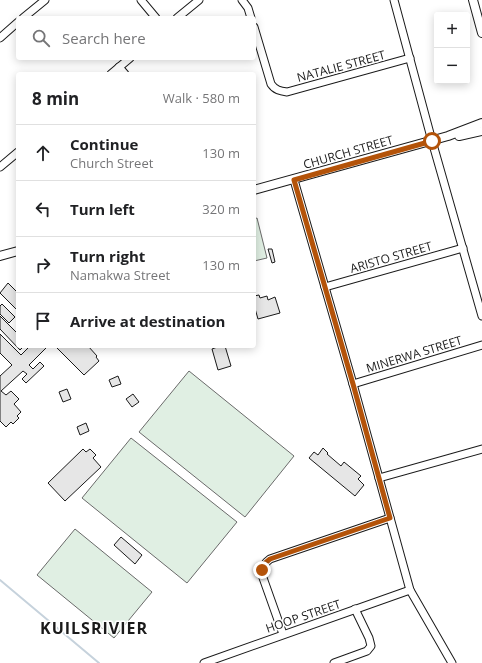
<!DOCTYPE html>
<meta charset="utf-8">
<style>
body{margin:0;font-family:"Open Sans",sans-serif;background:#f6f6f6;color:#202124}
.controls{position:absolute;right:12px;top:12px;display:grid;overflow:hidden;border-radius:4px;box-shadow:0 2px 10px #0003}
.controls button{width:36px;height:36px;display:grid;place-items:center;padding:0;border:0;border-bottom:1px solid #e0e0e0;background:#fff;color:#202124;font:20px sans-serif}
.stop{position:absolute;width:12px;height:12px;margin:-9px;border:3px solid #b45309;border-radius:50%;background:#fff}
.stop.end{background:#b45309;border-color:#fff;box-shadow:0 1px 4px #0008}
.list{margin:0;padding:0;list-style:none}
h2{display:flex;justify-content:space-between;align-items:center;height:52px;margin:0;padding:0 16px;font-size:17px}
h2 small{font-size:13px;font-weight:400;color:#757577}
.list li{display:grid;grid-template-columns:26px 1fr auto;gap:12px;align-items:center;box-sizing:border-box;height:56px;padding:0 16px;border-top:1px solid #e0e0e0}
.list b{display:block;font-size:15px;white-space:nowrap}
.list p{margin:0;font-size:13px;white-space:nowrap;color:#757577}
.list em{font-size:13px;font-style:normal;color:#757577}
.icon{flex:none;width:22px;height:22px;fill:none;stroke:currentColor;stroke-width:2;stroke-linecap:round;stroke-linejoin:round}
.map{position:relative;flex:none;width:482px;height:663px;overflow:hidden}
.search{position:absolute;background:#fff;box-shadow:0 2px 10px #0003;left:16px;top:16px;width:240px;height:44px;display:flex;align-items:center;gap:10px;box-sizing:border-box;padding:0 14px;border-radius:4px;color:#757577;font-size:15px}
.panel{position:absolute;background:#fff;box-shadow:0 2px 10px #0003;left:16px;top:72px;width:240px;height:276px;border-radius:4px}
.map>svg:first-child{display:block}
</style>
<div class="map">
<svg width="482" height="663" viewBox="0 0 482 663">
<rect width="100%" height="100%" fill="#fff"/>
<g fill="#e0efe3" stroke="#6a6a6a">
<polygon points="257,218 267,258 254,261 254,219"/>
<polygon points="189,371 294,456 245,517 139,432"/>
<polygon points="131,438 237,522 187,583 82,498"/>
<polygon points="75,529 152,592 114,638 37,575"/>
</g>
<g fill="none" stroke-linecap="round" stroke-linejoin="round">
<polyline stroke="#c6d2dc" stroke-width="2" points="0,580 99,663"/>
</g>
<g fill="#e6e6e6" stroke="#1a1a1a">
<polygon points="268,249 272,249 275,262 272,263"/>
<polygon points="8,283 18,293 18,311 0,293"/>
<polygon points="259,295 260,298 267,296 268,300 275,297 280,313 258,319 254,305 254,296"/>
<polygon points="2,304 15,317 9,323 0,314 0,306"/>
<polygon points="0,316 18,334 18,346 24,346 20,350 0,329"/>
<polygon points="0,334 21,355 30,346 48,346 29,365 33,369 40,362 44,366 26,383 22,379 27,374 23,371 1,391 6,395 11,391 19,399 14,404 21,412 17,416 19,418 13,424 11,422 6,427 0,421 0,376 12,365 0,353"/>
<polygon points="55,346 88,346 97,356 96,357 99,361 84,375"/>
<polygon points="220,346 225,346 231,366 218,370 212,349"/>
<polygon points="118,376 121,384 112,387 109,380"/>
<polygon points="67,389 71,399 63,402 59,392"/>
<polygon points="133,394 139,402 132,407 126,399"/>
<polygon points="86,423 89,431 80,435 77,427"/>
<polygon points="323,448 328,453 327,454 341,466 344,462 361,476 358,479 364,485 355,496 309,458 314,452 318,455"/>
<polygon points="83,449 86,452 90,449 96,455 93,458 101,467 65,501 48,483"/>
<polygon points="121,537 142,555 135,564 114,545"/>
</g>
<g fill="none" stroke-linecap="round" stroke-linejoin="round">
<g stroke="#1a1a1a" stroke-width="9">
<g id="minor">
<polyline points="141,0 156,18"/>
<polyline points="242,0 248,8 251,18"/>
<polyline points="394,0 432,141 482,316"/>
<polyline points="23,18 45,0"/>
<polyline points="177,18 199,0"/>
<path d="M 254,27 L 271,84 C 275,90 280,91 287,92 L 410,58"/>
<polyline points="0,38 18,22"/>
<polyline points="119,67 125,74"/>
<polyline points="111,74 130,58"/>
<polyline points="0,167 18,152"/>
<polyline points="294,180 353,384 410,590 452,663"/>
<polyline points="325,287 463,248"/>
<polyline points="353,384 482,345"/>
<polyline points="379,478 482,449"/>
<path d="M 283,634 L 262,575 C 262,568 264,563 270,559 L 390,518"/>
<polyline points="204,663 410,590"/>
<polyline points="334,663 367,651 371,646 369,638 355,609"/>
</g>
</g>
<g stroke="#1a1a1a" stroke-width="10">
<g id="tertiary">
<polyline points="473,0 482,33"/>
<polyline points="459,136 482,131"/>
<polyline points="254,190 448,136 482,123"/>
<polyline points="0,256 18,251"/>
</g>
</g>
<use href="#minor" stroke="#fff" stroke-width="7"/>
<use href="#tertiary" stroke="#fff" stroke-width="8"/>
</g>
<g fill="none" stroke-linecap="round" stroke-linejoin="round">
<polyline stroke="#b45309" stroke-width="5" points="262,570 264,564 270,559 390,518 353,384 294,180 432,141"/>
</g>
<g text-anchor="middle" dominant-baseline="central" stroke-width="3" stroke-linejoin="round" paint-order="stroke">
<g font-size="12" fill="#1a1a1a" stroke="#fff">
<text transform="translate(341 66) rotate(-15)">NATALIE STREET</text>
<text transform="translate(348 152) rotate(-16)">CHURCH STREET</text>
<text transform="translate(391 257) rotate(-16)">ARISTO STREET</text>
<text transform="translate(414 354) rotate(-17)">MINERWA STREET</text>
<text transform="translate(303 616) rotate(-19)">HOOP STREET</text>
</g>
<g font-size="16" font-weight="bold" letter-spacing="1" fill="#1a1a1a" stroke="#fff">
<text x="94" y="628">KUILSRIVIER</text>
</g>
</g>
</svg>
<div class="controls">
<button>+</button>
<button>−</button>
</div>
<div class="stop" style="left:432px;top:141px"></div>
<div class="stop end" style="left:262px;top:570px"></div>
<div class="search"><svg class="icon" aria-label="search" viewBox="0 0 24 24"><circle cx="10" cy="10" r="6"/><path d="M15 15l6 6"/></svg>Search here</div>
<section class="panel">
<h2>8 min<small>Walk · 580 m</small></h2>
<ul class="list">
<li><svg class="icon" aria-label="ahead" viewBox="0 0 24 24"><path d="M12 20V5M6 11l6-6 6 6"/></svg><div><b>Continue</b><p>Church Street</p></div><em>130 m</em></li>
<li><svg class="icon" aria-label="left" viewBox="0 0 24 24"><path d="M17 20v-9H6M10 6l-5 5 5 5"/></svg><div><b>Turn left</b></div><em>320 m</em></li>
<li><svg class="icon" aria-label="right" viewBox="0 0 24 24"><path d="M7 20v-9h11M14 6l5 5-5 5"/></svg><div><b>Turn right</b><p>Namakwa Street</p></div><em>130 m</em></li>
<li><svg class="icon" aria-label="arrive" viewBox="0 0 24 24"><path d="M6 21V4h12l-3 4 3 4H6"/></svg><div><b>Arrive at destination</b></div></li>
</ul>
</section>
</div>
